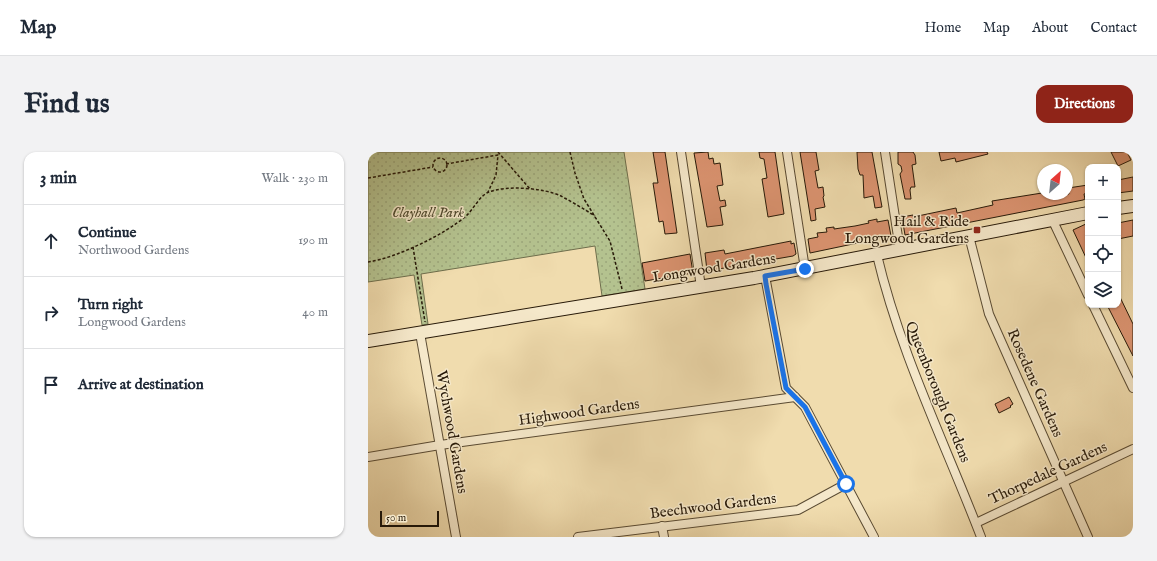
<!DOCTYPE html>
<meta charset="utf-8">
<style>
body{margin:0;font-family:"IM FELL English",serif;background:#f2f2f3;color:#1f2937}
.controls{position:absolute;right:12px;top:12px;display:grid;overflow:hidden;border-radius:8px;box-shadow:0 1px 3px #0004}
.controls button{width:36px;height:36px;display:grid;place-items:center;padding:0;border:0;border-bottom:1px solid #e0e1e3;background:#fff;color:#1f2937;font:20px sans-serif}
.compass{position:absolute;left:669px;top:12px;width:36px;height:36px;border-radius:50%;background:#fff;box-shadow:0 1px 3px #0004;rotate:27deg}
.scale{position:absolute;left:12px;bottom:10px;width:59px;box-sizing:border-box;padding-left:4px;border:2px solid #271908;border-top:0;font-size:11px;line-height:14px;white-space:nowrap;color:#271908;-webkit-text-stroke:3px #f5e8ca;paint-order:stroke}
.stop{position:absolute;width:12px;height:12px;margin:-9px;border:3px solid #1a73e8;border-radius:50%;background:#fff}
.stop.end{background:#1a73e8;border-color:#fff;box-shadow:0 1px 4px #0008}
.list{margin:0;padding:0;list-style:none}
h2{display:flex;justify-content:space-between;align-items:center;height:52px;margin:0;padding:0 16px;font-size:17px}
h2 small{font-size:13px;font-weight:400;color:#747a83}
.list li{display:grid;grid-template-columns:26px 1fr auto;gap:12px;align-items:center;box-sizing:border-box;height:72px;padding:0 16px;border-top:1px solid #e0e1e3}
.list b{display:block;font-size:15px;white-space:nowrap}
.list p{margin:0;font-size:13px;white-space:nowrap;color:#747a83}
.list em{font-size:13px;font-style:normal;color:#747a83}
.icon{flex:none;width:22px;height:22px;fill:none;stroke:currentColor;stroke-width:2;stroke-linecap:round;stroke-linejoin:round}
.map{position:relative;flex:none;width:765px;height:385px;overflow:hidden;border-radius:12px}
header{display:flex;align-items:center;gap:24px;box-sizing:border-box;height:56px;padding:0 20px;background:#fff;border-bottom:1px solid #e0e1e3}
header strong{font-size:19px}
nav{display:flex;gap:22px;margin-inline-start:auto;font-size:14px}
.intro{display:flex;align-items:center;justify-content:space-between;box-sizing:border-box;height:96px;padding:0 24px}
h1{margin:0;font-size:28px}
.button{padding:10px 18px;border-radius:12px;background:#8f2418;color:#fff;font-size:14px;font-weight:700}
main{display:flex;gap:24px;padding:0 24px}
aside{flex:1;background:#fff;border-radius:12px;box-shadow:0 1px 3px #0004}
.map>svg:first-child{display:block}
</style>
<header>
<strong>Map</strong>
<nav><a>Home</a><a>Map</a><a>About</a><a>Contact</a></nav>
</header>
<div class="intro"><h1>Find us</h1><a class="button">Directions</a></div>
<main>
<aside>
<h2>3 min<small>Walk · 230 m</small></h2>
<ul class="list">
<li><svg class="icon" aria-label="ahead" viewBox="0 0 24 24"><path d="M12 20V5M6 11l6-6 6 6"/></svg><div><b>Continue</b><p>Northwood Gardens</p></div><em>190 m</em></li>
<li><svg class="icon" aria-label="right" viewBox="0 0 24 24"><path d="M7 20v-9h11M14 6l5 5-5 5"/></svg><div><b>Turn right</b><p>Longwood Gardens</p></div><em>40 m</em></li>
<li><svg class="icon" aria-label="arrive" viewBox="0 0 24 24"><path d="M6 21V4h12l-3 4 3 4H6"/></svg><div><b>Arrive at destination</b></div></li>
</ul>
</aside>
<div class="map">
<svg width="765" height="385" viewBox="0 0 765 385">
<defs>
<pattern id="park-dots" width="8" height="8" patternUnits="userSpaceOnUse"><rect width="8" height="8" fill="#b4c28f"/><path d="M2 2h.1M6 6h.1" fill="none" stroke="#9ba67a" stroke-width="1.8" stroke-linecap="round"/></pattern>
</defs>
<rect width="100%" height="100%" fill="#f0dcae"/>
<filter id="stains"><feTurbulence type="fractalNoise" baseFrequency=".005" numOctaves="4"/><feColorMatrix values="0 0 0 0 .2 0 0 0 0 .09 0 0 0 0 .02 0 0 0 .5 -.17"/></filter>
<radialGradient id="worn" r=".72"><stop offset=".6" stop-color="#630" stop-opacity="0"/><stop offset="1" stop-color="#630" stop-opacity=".3"/></radialGradient>
<polygon fill="url(#park-dots)" stroke="#6e6e4c" points="0,0 256,0 277,137 234,144 227,94 53,122 60,172 54,173 46,123 0,130"/>
<g fill="#db9370" stroke="#271908">
<polygon points="285,0 297,0 309,81 297,82 295,69 291,70 285,31 290,31"/>
<polygon points="340,0 341,7 345,6 346,12 352,11 355,33 349,34 352,49 357,48 358,54 352,55 355,73 339,75 326,1"/>
<polygon points="391,0 407,0 416,62 400,65 394,27 399,26 396,7 392,6"/>
<polygon points="432,0 448,0 451,18 447,19 450,36 455,35 456,44 455,45 457,55 447,57 448,68 443,69"/>
<polygon points="489,0 504,0 514,55 507,56 505,44 496,46 495,23 492,23 490,17"/>
<polygon points="530,0 545,0 547,3 548,12 544,13 547,35 543,35 542,38 543,47 537,47 532,22 534,19 533,14 530,12"/>
<polygon points="571,0 619,0 620,2 588,10 587,6 573,9"/>
<polygon points="743,0 759,0 763,8 750,14"/>
<polygon points="765,25 765,39 750,41 750,28"/>
<polygon points="720,33 720,41 716,42 717,47 715,48 537,83 534,65 545,63 545,65 588,56 589,61 625,53 624,49 674,41 701,42 700,36"/>
<polygon points="509,67 509,70 520,68 523,84 442,101 440,87 450,85 449,81 459,80 458,76 466,75 466,77 487,74 501,71 500,69"/>
<polygon points="765,68 765,84 750,87 750,71"/>
<polygon points="720,71 720,110 705,78"/>
<polygon points="423,89 423,92 426,91 428,102 425,104 339,119 337,101 356,98 357,102"/>
<polygon points="322,102 325,121 277,129 274,111"/>
<polygon points="750,141 765,172 765,204 739,153 750,153"/>
<polygon points="641,245 645,252 642,254 643,255 631,261 627,252"/>
</g>
<g fill="none" stroke-linecap="round" stroke-linejoin="round">
<g stroke="#594a32" stroke-width="10">
<g id="street">
<polyline points="313,0 333,135"/>
<polyline points="419,0 437,117"/>
<polyline points="517,0 532,98"/>
<polyline points="684,67 720,143"/>
<polyline points="601,84 621,162 720,385"/>
<path d="M 509,103 C 532,201 577,291 613,385"/>
<polyline points="397,124 418,236 437,255 506,385"/>
<polyline points="725,153 765,236"/>
<polyline points="52,181 88,385"/>
<polyline points="0,305 72,293 427,245"/>
<polyline points="608,371 765,297"/>
<polyline points="294,374 296,385"/>
<polyline points="210,385 430,358 478,332"/>
</g>
</g>
<g stroke="#271908" stroke-width="14">
<g id="secondary">
<polyline points="750,56 765,54"/>
<polyline points="0,189 386,126 720,61"/>
</g>
</g>
<g stroke="#271908" stroke-width="1.5" stroke-dasharray="3 2" stroke-linecap="butt">
<polyline points="130,0 162,37"/>
<polyline points="202,0 207,21 216,47 242,89 254,137"/>
<circle cx="72" cy="13" r="7"/>
<polyline points="78,12 130,3 128,23 120,40"/>
<polyline points="0,26 65,15"/>
<polyline points="45,95 57,170"/>
<path d="M 0,110 C 28,106 76,83 98,64 C 105,58 112,43 121,40 C 139,33 176,36 193,44 C 204,50 216,57 227,64"/>
</g>
<use href="#street" stroke="#f5e8ca" stroke-width="8"/>
<use href="#secondary" stroke="#f5e8ca" stroke-width="12"/>
</g>
<g fill="none" stroke-linecap="round" stroke-linejoin="round">
<polyline stroke="#1a73e8" stroke-width="5" points="437,117 397,124 398,132 418,236 437,255 478,332"/>
</g>
<rect fill="#8f2418" stroke="#f5e8ca" stroke-width="1.5" x="605" y="74" width="8" height="8" rx="2"/>
<g text-anchor="middle" dominant-baseline="central" stroke-width="3" stroke-linejoin="round" paint-order="stroke">
<g font-size="15" font-style="italic" fill="#514c30" stroke="#f5e8ca">
<text x="60" y="60">Clayhall Park</text>
</g>
<g font-size="15" fill="#271908" stroke="#f5e8ca" text-anchor="end">
<text x="601" y="69">Hail &amp; Ride<tspan x="601" dy="17">Longwood Gardens</tspan></text>
</g>
<g font-size="15" fill="#271908" stroke="#f5e8ca">
<text transform="translate(346 116) rotate(-9)">Longwood Gardens</text>
<text transform="translate(667 231) rotate(66)">Rosedene Gardens</text>
<text transform="translate(570 240) rotate(68)">Queenborough Gardens</text>
<text transform="translate(211 260) rotate(-8)">Highwood Gardens</text>
<text transform="translate(84 280) rotate(80)">Wychwood Gardens</text>
<text transform="translate(680 321) rotate(-25)">Thorpedale Gardens</text>
<text transform="translate(345 354) rotate(-7)">Beechwood Gardens</text>
</g>
</g>
<rect width="100%" height="100%" filter="url(#stains)"/>
<rect width="100%" height="100%" fill="url(#worn)"/>
</svg>
<div class="controls">
<button>+</button>
<button>−</button>
<button><svg class="icon" aria-label="locate" viewBox="0 0 24 24"><circle cx="12" cy="12" r="6"/><path d="M12 2v4M12 18v4M2 12h4M18 12h4"/></svg></button>
<button><svg class="icon" aria-label="layers" viewBox="0 0 24 24"><path d="M12 4l9 5-9 5-9-5zM3 14l9 5 9-5"/></svg></button>
</div>
<svg class="compass" viewBox="-18 -18 36 36"><path d="M0-13l5 13h-10z" fill="#e53935"/><path d="M0 13l5-13h-10z" fill="#747a83"/></svg>
<div class="scale">50 m</div>
<div class="stop" style="left:478px;top:332px"></div>
<div class="stop end" style="left:437px;top:117px"></div>
</div>
</main>
